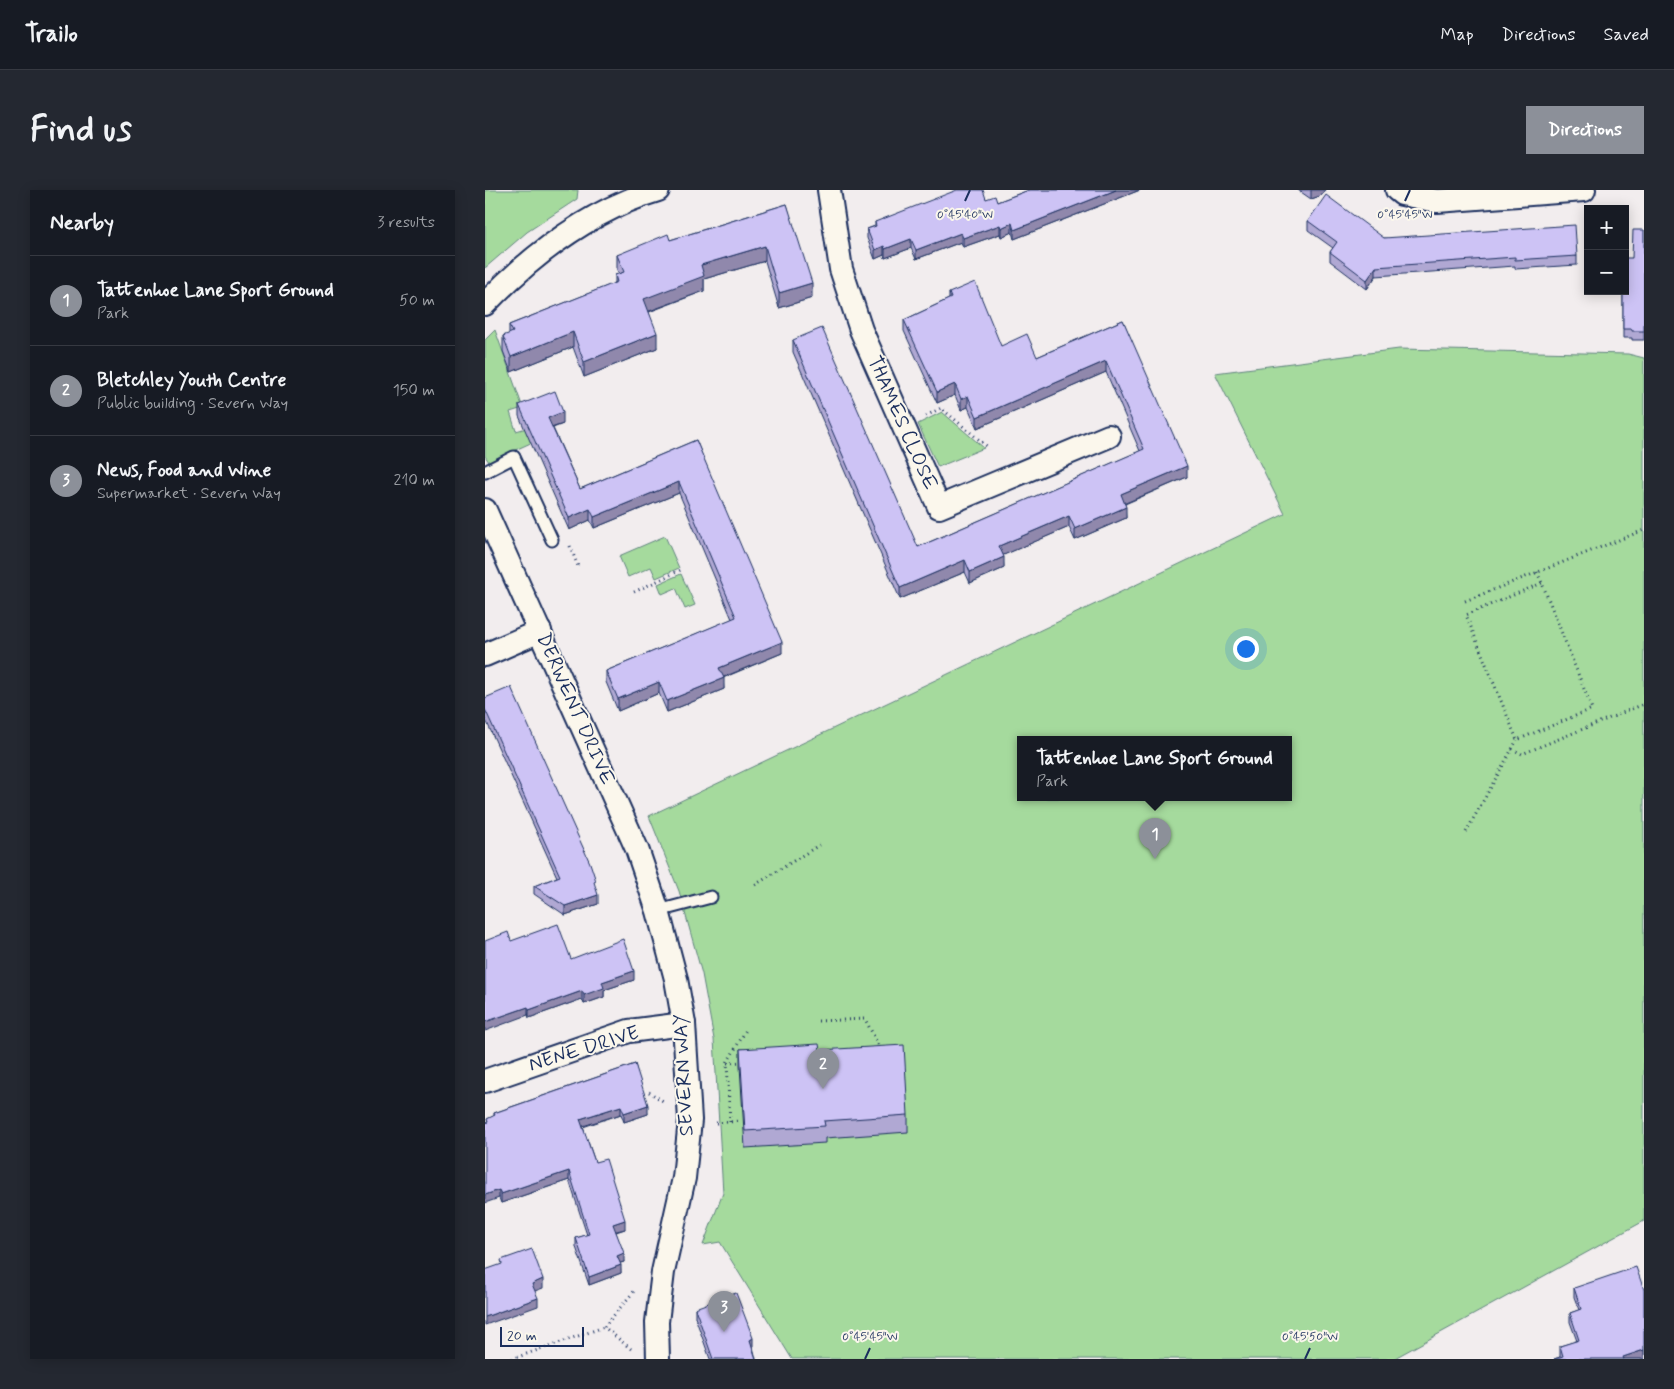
<!DOCTYPE html>
<meta charset="utf-8">
<style>
body{margin:0;font-family:Mynerve,sans-serif;background:#242831;color:#f1f3f6}
.controls{position:absolute;right:15px;top:15px;display:grid;overflow:hidden;border-radius:0px;box-shadow:0 2px 12px #0003}
.controls button{width:45px;height:45px;display:grid;place-items:center;padding:0;border:0;border-bottom:1px solid #363941;background:#171b24;color:#f1f3f6;font:25px sans-serif}
.scale{position:absolute;left:15px;bottom:12px;width:84px;box-sizing:border-box;padding-left:5px;border:2px solid #1b2f5e;border-top:0;font-size:14px;line-height:18px;white-space:nowrap;color:#1b2f5e;-webkit-text-stroke:4px #fbf7ec;paint-order:stroke}
.you{position:absolute;left:760px;top:458px;width:18px;height:18px;margin:-12px;border:4px solid #fff;border-radius:50%;background:#1a73e8;box-shadow:0 0 0 8px #1a73e833}
.badge{display:grid;place-items:center;width:32px;height:32px;border-radius:50%;background:#8c9099;color:#fff;font-size:16px;font-weight:700}
.pin{position:absolute;translate:-50% -41px;filter:drop-shadow(0 1px 2px #0008)}
.pin::after{content:'';position:absolute;top:26px;width:18px;height:15px;background:inherit;clip-path:polygon(0 0,100% 0,50% 100%)}
.popup{position:absolute;left:532px;top:546px;width:275px;height:65px;box-sizing:border-box;display:grid;place-content:center;border-radius:0px;background:#171b24;filter:drop-shadow(0 1px 4px #0005);font-size:16px;white-space:nowrap;color:#9ea1a6}
.popup b{font-size:19px;color:#f1f3f6}
.popup::after{content:'';position:absolute;left:50%;top:100%;margin-left:-10px;border:10px solid transparent;border-top-color:#171b24}
.list{margin:0;padding:0;list-style:none}
h2{display:flex;justify-content:space-between;align-items:center;height:65px;margin:0;padding:0 20px;font-size:21px}
h2 small{font-size:16px;font-weight:400;color:#9ea1a6}
.list li{display:grid;grid-template-columns:32px 1fr auto;gap:15px;align-items:center;box-sizing:border-box;height:90px;padding:0 20px;border-top:1px solid #363941}
.list b{display:block;font-size:19px;white-space:nowrap}
.list p{margin:0;font-size:16px;white-space:nowrap;color:#9ea1a6}
.list em{font-size:16px;font-style:normal;color:#9ea1a6}
.map{position:relative;flex:none;width:1159px;height:1169px;overflow:hidden;border-radius:0px}
header{display:flex;align-items:center;gap:30px;box-sizing:border-box;height:70px;padding:0 25px;background:#171b24;border-bottom:1px solid #363941}
header strong{font-size:24px}
nav{display:flex;gap:28px;margin-inline-start:auto;font-size:18px}
.intro{display:flex;align-items:center;justify-content:space-between;box-sizing:border-box;height:120px;padding:0 30px}
h1{margin:0;font-size:35px}
.button{padding:12px 22px;border-radius:0px;background:#8c9099;color:#fff;font-size:18px;font-weight:700}
main{display:flex;gap:30px;padding:0 30px}
aside{flex:1;background:#171b24;border-radius:0px;box-shadow:0 2px 12px #0003}
.map>svg:first-child{display:block}
</style>
<header>
<strong>Trailo</strong>
<nav><a>Map</a><a>Directions</a><a>Saved</a></nav>
</header>
<div class="intro"><h1>Find us</h1><a class="button">Directions</a></div>
<main>
<aside>
<h2>Nearby<small>3 results</small></h2>
<ul class="list">
<li><span class="badge">1</span><div><b>Tattenhoe Lane Sport Ground</b><p>Park</p></div><em>50 m</em></li>
<li><span class="badge">2</span><div><b>Bletchley Youth Centre</b><p>Public building · Severn Way</p></div><em>150 m</em></li>
<li><span class="badge">3</span><div><b>News, Food and Wine</b><p>Supermarket · Severn Way</p></div><em>210 m</em></li>
</ul>
</aside>
<div class="map">
<svg width="1159" height="1169" viewBox="0 0 1159 1169">
<rect width="100%" height="100%" fill="#f2edee"/>
<filter id="ink" filterUnits="userSpaceOnUse"><feTurbulence type="fractalNoise" baseFrequency=".02" numOctaves="2"/><feDisplacementMap in="SourceGraphic" scale="10" xChannelSelector="R" yChannelSelector="G"/><feConvolveMatrix kernelMatrix="1 2 1 2 8 2 1 2 1" color-interpolation-filters="sRGB"/></filter>
<g filter="url(#ink)">
<g fill="#a5da9d" stroke="#60847e" fill-rule="evenodd">
<polygon points="0,0 93,0 92,9 42,42 0,78"/>
<polygon points="10,140 38,218 25,222 31,241 45,237 50,251 4,272 0,266 0,150"/>
<path d="M 914,159 L 1143,164 L 1159,168 L 1159,1031 L 908,1169 L 307,1169 L 235,1052 L 218,1055 L 238,1003 L 229,849 L 217,784 L 194,701 L 164,626 L 800,324 L 730,183 ZM 536,550 L 804,550 L 804,608 L 536,608 Z"/>
<polygon points="457,222 499,258 453,277 433,234"/>
<polygon points="180,346 194,378 171,388 166,377 143,387 134,366"/>
<polygon points="196,384 210,415 200,419 191,398 177,404 173,394"/>
</g>
<g fill="none" stroke-linecap="round" stroke-linejoin="round">
<g stroke="#1b2f5e" stroke-width="15">
<g id="service">
<polyline points="0,282 29,267 67,350"/>
<polyline points="173,721 226,707"/>
</g>
</g>
<g stroke="#1b2f5e" stroke-width="26">
<g id="minor">
<polyline points="344,0 356,79 376,140 454,317 624,246"/>
<polyline points="912,0 917,4 952,11 1099,0"/>
<path d="M 0,114 C 48,64 106,20 173,0"/>
<polyline points="0,320 152,659 173,721 191,789 199,834 205,930 199,988 178,1082 172,1132 173,1169"/>
<polyline points="0,465 55,441"/>
<polyline points="0,891 144,841 199,834"/>
</g>
</g>
<g stroke="#1b2f5e" stroke-width="3" stroke-dasharray="1 4" stroke-linecap="butt">
<polyline points="441,226 456,218 504,258"/>
<polyline points="85,356 94,379"/>
<polyline points="1052,382 1057,393 1107,519 1032,550 981,425 1057,393"/>
<polyline points="149,402 198,379"/>
<polyline points="980,411 1159,340"/>
<polyline points="1027,559 1037,564 1159,514"/>
<polyline points="981,642 1032,550"/>
<polyline points="270,695 334,655"/>
<polyline points="333,831 380,829 396,860"/>
<polyline points="242,873 258,872"/>
<polyline points="164,902 178,911"/>
<polyline points="245,932 242,873 261,840"/>
<polyline points="231,933 255,931"/>
<polyline points="146,1159 119,1137 150,1100"/>
<polyline points="27,1169 119,1137"/>
</g>
<use href="#service" stroke="#fbf7ec" stroke-width="11"/>
<use href="#minor" stroke="#fbf7ec" stroke-width="22"/>
</g>
<g fill="#b0a8d3" stroke="#1b2f5e">
<polygon points="544,0 655,0 529,49 527,42 516,47 515,44 478,57 476,52 431,69 426,58 400,68 399,65 390,69 382,48 382,39 390,36 390,32 501,9 512,12"/>
<polygon points="813,0 840,0 835,6 826,9"/>
<polygon points="302,14 327,108 294,118 280,71 219,89 219,101 164,122 172,158 99,187 88,157 26,182 18,161 18,146 24,144 24,135 130,93 130,85 134,84 132,80 132,65 185,50"/>
<polygon points="823,31 899,48 1092,66 1092,75 1030,79 1030,76 891,86 882,99 845,71 845,62 848,58 823,40"/>
<polygon points="1159,40 1159,150 1147,150 1147,148 1138,148 1138,101 1147,68"/>
<polygon points="464,103 516,156 552,167 638,130 702,287 640,314 641,328 590,350 584,337 518,365 519,378 485,393 480,382 415,409 308,162 308,150 433,357 655,261 621,182 492,238 483,217 476,220 470,205 452,213 419,141 419,130 464,109"/>
<polygon points="34,215 78,234 68,238 95,299 211,250 297,463 238,488 239,499 182,522 174,503 133,521 121,492 121,481 247,429 194,303 109,338 105,330 84,340 34,226"/>
<polygon points="0,508 113,714 80,725 49,704 49,696 72,687 0,528"/>
<polygon points="26,751 86,769 149,790 119,800 119,807 99,814 97,809 44,828"/>
<polygon points="255,859 335,860 423,925 423,942 340,948 340,953 260,958 255,876"/>
<polygon points="150,874 163,924 139,932 136,924 98,937 110,972 140,1039 131,1042 139,1072 135,1073 136,1083 104,1095 91,1057 91,1048 102,1045 84,990 16,1013 14,1008 2,929 9,926 9,923"/>
<polygon points="1089,1098 1159,1100 1159,1169 1069,1169 1075,1167 1075,1156 1092,1151 1085,1132 1085,1123 1094,1120 1089,1107"/>
<polygon points="210,1118 268,1157 271,1169 225,1169 210,1127"/>
</g>
<g fill="#9088ac" stroke="#1b2f5e">
<polygon points="631,0 655,0 529,49 529,40"/>
<polygon points="826,0 840,0 835,6 826,9"/>
<polygon points="527,33 527,42 516,47 516,38"/>
<polygon points="515,35 515,44 478,57 478,48"/>
<polygon points="476,43 476,52 431,69 431,60"/>
<polygon points="426,49 426,58 400,68 400,59"/>
<polygon points="280,56 280,71 219,89 219,101 159,123 159,109 216,75"/>
<polygon points="399,56 399,65 390,69 390,60"/>
<polygon points="891,77 891,86 882,99 882,90"/>
<polygon points="327,93 327,108 294,118 294,103"/>
<polygon points="88,142 88,157 26,182 26,167"/>
<polygon points="172,143 172,158 99,187 99,172"/>
<polygon points="621,171 621,182 492,238 492,227"/>
<polygon points="470,194 470,205 452,213 452,202"/>
<polygon points="483,206 483,217 476,220 476,209"/>
<polygon points="78,222 78,234 63,239 63,228"/>
<polygon points="702,276 702,287 636,315 636,304"/>
<polygon points="194,292 194,303 109,338 109,327"/>
<polygon points="641,317 641,328 590,350 590,339"/>
<polygon points="105,319 105,330 84,340 84,328"/>
<polygon points="584,326 584,337 514,367 514,356"/>
<polygon points="519,367 519,378 485,393 485,382"/>
<polygon points="480,370 480,382 415,409 415,398"/>
<polygon points="297,452 297,463 234,489 234,478"/>
<polygon points="239,488 239,499 182,522 182,511"/>
<polygon points="174,492 174,503 133,521 133,509"/>
<polygon points="113,705 113,714 80,725 80,716"/>
<polygon points="149,781 149,790 119,800 119,807 99,814 99,805 117,792"/>
<polygon points="97,801 97,809 44,828 44,820"/>
<polygon points="43,817 43,825 0,841 0,832"/>
<polygon points="163,915 163,924 139,932 139,923"/>
<polygon points="136,916 136,924 95,937 95,929"/>
<polygon points="84,981 84,990 16,1013 16,1004"/>
<polygon points="14,1000 14,1008 0,1013 0,1005"/>
<polygon points="140,1030 140,1039 128,1042 128,1034"/>
<polygon points="139,1063 139,1072 132,1074 132,1066"/>
<polygon points="136,1075 136,1083 104,1095 104,1087"/>
<polygon points="58,1089 58,1098 47,1102 47,1094"/>
<polygon points="53,1108 53,1116 0,1135 0,1127"/>
<polygon points="268,1148 268,1157 265,1159 265,1150"/>
<polygon points="1159,1160 1159,1169 1138,1169 1138,1167"/>
</g>
<g fill="#cdc3f5" stroke="#1b2f5e">
<polygon points="472,0 498,0 501,9 510,6 512,12 544,0 631,0 529,40 527,33 516,38 515,35 478,48 476,43 431,60 426,49 400,59 399,56 390,60 382,39 391,36 390,32"/>
<polygon points="841,5 899,48 1090,35 1092,66 1030,70 1030,67 891,77 882,90 845,62 852,52 823,31"/>
<polygon points="302,14 327,93 294,103 280,56 216,75 219,86 159,109 172,143 99,172 88,142 26,167 18,146 28,142 24,135 132,92 130,85 139,82 132,65 183,44 185,50"/>
<polygon points="1148,40 1159,40 1159,141 1147,141 1147,139 1138,139 1138,101 1140,101 1140,68 1147,68"/>
<polygon points="490,92 516,156 542,144 552,167 638,130 702,276 636,304 641,317 590,339 584,326 514,356 519,367 485,382 480,370 415,398 308,150 337,138 433,357 659,259 621,171 492,227 483,206 476,209 470,194 452,202 419,130 466,108 464,103"/>
<polygon points="70,201 78,222 63,228 95,299 211,250 297,452 234,478 239,488 182,511 174,492 133,509 121,481 251,427 194,292 109,327 105,319 84,328 34,215"/>
<polygon points="26,497 105,673 111,691 109,692 113,705 80,716 49,696 75,686 0,519 0,508"/>
<polygon points="73,734 86,769 138,749 149,781 117,792 119,798 99,805 97,801 44,820 43,817 0,832 0,751 23,742 26,751"/>
<polygon points="334,854 335,860 419,855 423,925 339,931 340,936 260,941 255,859"/>
<polygon points="150,874 163,915 139,923 136,916 95,929 110,972 121,969 140,1030 128,1034 139,1063 132,1066 136,1075 104,1087 91,1048 104,1044 84,981 16,1004 14,1000 0,1005 0,933 3,932 2,929 10,925 9,923"/>
<polygon points="47,1059 58,1089 47,1094 53,1108 0,1127 0,1080 17,1074 16,1070"/>
<polygon points="1151,1077 1159,1100 1159,1160 1138,1167 1139,1169 1069,1169 1078,1166 1075,1156 1094,1150 1085,1123 1096,1119 1089,1098"/>
<polygon points="251,1103 268,1148 265,1150 271,1169 228,1169 210,1118"/>
</g>
</g>
<path fill="none" stroke="#1b2f5e" stroke-width="2" d="M 480,11 L 485,0M 920,11 L 925,0M 380,1169 L 385,1158M 820,1169 L 825,1158"/>
<g text-anchor="middle" dominant-baseline="central" stroke-width="4" stroke-linejoin="round" paint-order="stroke">
<g font-size="20" fill="#1b2f5e" stroke="#fbf7ec">
<text transform="translate(417 233) rotate(66)">THAMES CLOSE</text>
<text transform="translate(90 519) rotate(66)">DERWENT DRIVE</text>
<text transform="translate(99 859) rotate(-17)">NENE DRIVE</text>
<text transform="translate(199 885) rotate(-93)">SEVERN WAY</text>
</g>
</g>
<g font-size="12" text-anchor="middle" fill="#1b2f5e" stroke="#fbf7ec" stroke-width="4" stroke-linejoin="round" paint-order="stroke">
<text x="480" y="28">0°45'40"W</text>
<text x="920" y="28">0°45'45"W</text>
<text x="385" y="1150">0°45'45"W</text>
<text x="825" y="1150">0°45'50"W</text>
</g>
</svg>
<div class="controls">
<button>+</button>
<button>−</button>
</div>
<div class="scale">20 m</div>
<div class="you"></div>
<div class="pin badge" style="left:670px;top:669px">1</div>
<div class="popup"><b>Tattenhoe Lane Sport Ground</b>Park</div>
<div class="pin badge" style="left:338px;top:899px">2</div>
<div class="pin badge" style="left:239px;top:1142px">3</div>
</div>
</main>
